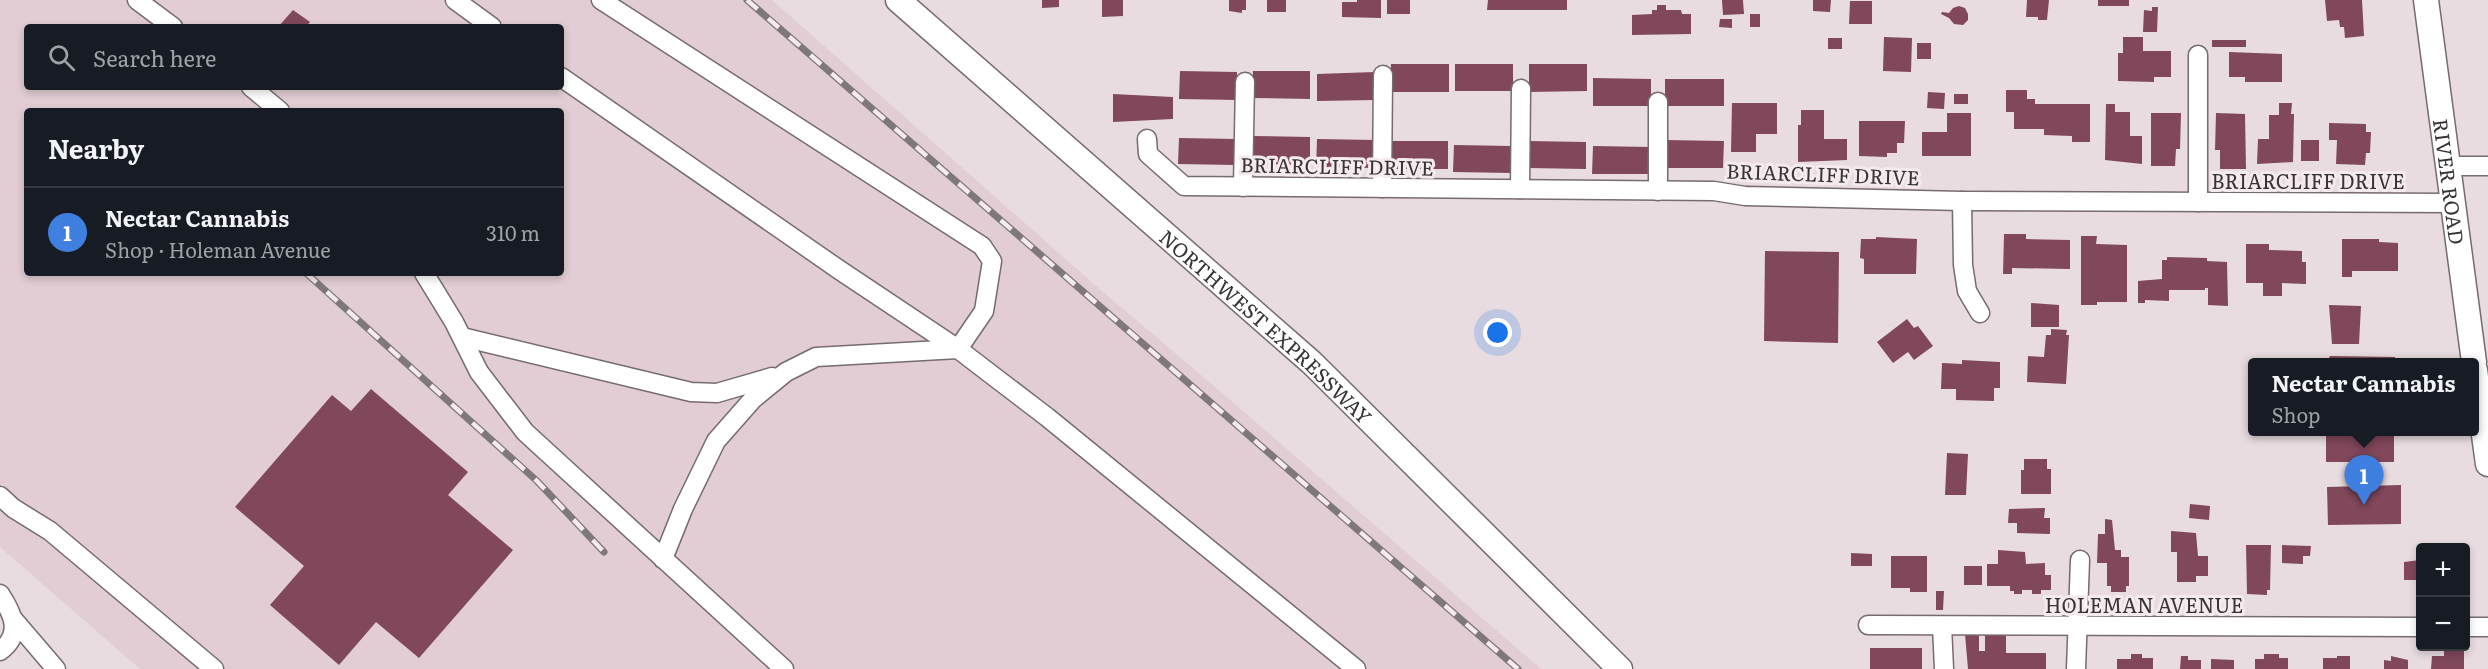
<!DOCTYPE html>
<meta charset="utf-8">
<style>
body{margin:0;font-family:Literata,serif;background:#242831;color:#f1f3f6}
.controls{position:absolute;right:18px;bottom:18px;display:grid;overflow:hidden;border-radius:6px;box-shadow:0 3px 9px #0003}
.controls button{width:54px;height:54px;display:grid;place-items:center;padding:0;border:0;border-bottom:2px solid #363941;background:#171b24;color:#f1f3f6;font:30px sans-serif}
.you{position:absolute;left:1498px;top:333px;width:21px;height:21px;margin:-15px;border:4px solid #fff;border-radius:50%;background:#1a73e8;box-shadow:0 0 0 9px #1a73e833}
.badge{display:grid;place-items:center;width:39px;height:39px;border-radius:50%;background:#1a73e8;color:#fff;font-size:20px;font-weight:700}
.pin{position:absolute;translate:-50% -50px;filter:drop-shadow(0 2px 3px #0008)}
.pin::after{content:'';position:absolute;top:32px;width:21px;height:18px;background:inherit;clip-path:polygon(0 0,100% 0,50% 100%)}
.popup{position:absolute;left:2248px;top:358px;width:231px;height:78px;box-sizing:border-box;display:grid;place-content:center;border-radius:6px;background:#171b24;filter:drop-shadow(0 2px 4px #0005);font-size:20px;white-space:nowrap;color:#9ea1a6}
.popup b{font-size:22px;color:#f1f3f6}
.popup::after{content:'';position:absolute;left:50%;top:100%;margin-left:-12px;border:12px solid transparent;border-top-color:#171b24}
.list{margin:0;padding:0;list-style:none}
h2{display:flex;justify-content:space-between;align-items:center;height:78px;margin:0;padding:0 24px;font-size:26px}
h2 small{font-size:20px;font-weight:400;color:#9ea1a6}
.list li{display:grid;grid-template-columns:39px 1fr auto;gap:18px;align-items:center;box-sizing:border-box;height:90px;padding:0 24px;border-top:2px solid #363941}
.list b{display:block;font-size:22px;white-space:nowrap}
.list p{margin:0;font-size:20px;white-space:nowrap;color:#9ea1a6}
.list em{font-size:20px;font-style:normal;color:#9ea1a6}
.icon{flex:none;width:33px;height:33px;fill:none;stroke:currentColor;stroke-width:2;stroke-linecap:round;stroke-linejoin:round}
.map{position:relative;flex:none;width:2488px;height:669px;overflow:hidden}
.search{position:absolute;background:#171b24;box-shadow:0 3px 9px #0003;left:24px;top:24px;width:540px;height:66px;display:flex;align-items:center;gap:15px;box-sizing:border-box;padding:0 21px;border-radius:6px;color:#9ea1a6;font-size:22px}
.panel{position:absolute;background:#171b24;box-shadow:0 3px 9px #0003;left:24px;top:108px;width:540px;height:168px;border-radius:6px}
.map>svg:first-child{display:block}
</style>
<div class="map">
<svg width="2488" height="669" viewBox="0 0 2488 669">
<rect width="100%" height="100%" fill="#e8dce0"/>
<path fill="#e1cdd3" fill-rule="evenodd" d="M 0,0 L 772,0 L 1103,292 L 1221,392 L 1541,669 L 140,669 L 0,547 ZM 27,27 L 561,27 L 561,87 L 27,87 ZM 27,111 L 561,111 L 561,273 L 27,273 Z"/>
<g fill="#81475b">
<polygon points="1042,0 1059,0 1059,7 1042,8"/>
<polygon points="1102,0 1123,0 1123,16 1102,17"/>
<polygon points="1229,0 1246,0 1246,10 1242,10 1242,13 1229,11"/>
<rect x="1267" y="0" width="19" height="12"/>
<polygon points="1357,0 1381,0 1381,18 1342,17 1342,2 1357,2"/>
<rect x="1387" y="0" width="23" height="14"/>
<polygon points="1488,0 1567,0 1567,10 1487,10"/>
<polygon points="1722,0 1743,0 1744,14 1723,15"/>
<polygon points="1813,0 1831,0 1830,12 1813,11"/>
<polygon points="2027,0 2049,0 2047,20 2038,20 2038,17 2026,17"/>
<rect x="2098" y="0" width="31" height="6"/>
<polygon points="2325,0 2362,0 2364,36 2345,38 2344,27 2340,27 2339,20 2327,21"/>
<polygon points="1850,1 1872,1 1872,24 1849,24"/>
<polygon points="1657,5 1666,5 1666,10 1681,10 1682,14 1691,14 1691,34 1632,35 1632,15 1652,14 1652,10 1657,10"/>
<polygon points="1959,6 1965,8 1968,14 1968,20 1963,25 1954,24 1949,18 1941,14 1942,12 1949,13 1953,8"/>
<polygon points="2152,7 2158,7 2157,32 2143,32 2144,10 2152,11"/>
<polygon points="293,10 310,22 306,27 278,27"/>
<rect x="1750" y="14" width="10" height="13"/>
<polygon points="1720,19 1732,19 1732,28 1719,27"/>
<polygon points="1884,37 1912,38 1911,72 1883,71"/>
<polygon points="2123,37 2143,37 2143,51 2171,51 2171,77 2154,77 2154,82 2118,81 2118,53 2123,53"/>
<rect x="1828" y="38" width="14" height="11"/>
<rect x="2212" y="40" width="34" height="7"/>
<rect x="1917" y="43" width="14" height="16"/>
<polygon points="2229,52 2282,54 2282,82 2245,82 2245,77 2229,77"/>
<polygon points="1391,64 1449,64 1449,92 1390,92"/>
<rect x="1455" y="64" width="58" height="27"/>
<polygon points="1529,64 1587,64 1587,91 1529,92"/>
<polygon points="1180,71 1237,72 1237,100 1179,99"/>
<polygon points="1253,71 1310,71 1310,99 1252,98"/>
<polygon points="1375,72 1375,100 1317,101 1317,74"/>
<polygon points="1593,78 1651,79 1651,106 1593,106"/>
<rect x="1665" y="79" width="59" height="27"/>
<polygon points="2006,90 2027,90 2027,99 2035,99 2035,104 2090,104 2090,142 2072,142 2072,136 2044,135 2044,129 2014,129 2014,112 2006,112"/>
<polygon points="1928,92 1945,93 1944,109 1927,108"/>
<polygon points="1113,94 1173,97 1173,119 1113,122"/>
<rect x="1954" y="94" width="14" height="10"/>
<polygon points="1732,103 1777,103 1777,134 1756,134 1756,152 1731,152"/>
<polygon points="2279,103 2292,103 2291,114 2294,114 2293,162 2257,164 2258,139 2269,139 2269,115 2279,115"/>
<polygon points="2106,104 2115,104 2115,112 2130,112 2130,136 2142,136 2142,164 2105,160"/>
<polygon points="1801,110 1824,110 1824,139 1847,139 1847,160 1798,162 1798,125 1801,125"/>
<polygon points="1947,113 1971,113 1971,156 1922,156 1922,132 1947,132"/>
<polygon points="2151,113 2181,113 2180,149 2176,149 2175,166 2151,166"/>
<polygon points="2216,113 2245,114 2246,169 2220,169 2220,150 2215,150"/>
<polygon points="1859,121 1905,121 1904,143 1897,143 1897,153 1887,153 1887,157 1859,156"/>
<polygon points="2329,123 2366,124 2366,132 2371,132 2370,153 2366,153 2365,165 2336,164 2337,140 2329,140"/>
<polygon points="1252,136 1310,137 1310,165 1251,164"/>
<polygon points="1179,138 1236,139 1235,165 1178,164"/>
<polygon points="1317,139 1375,140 1375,168 1316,167"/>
<polygon points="1665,140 1724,141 1723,168 1665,168"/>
<rect x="2301" y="140" width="18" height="21"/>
<polygon points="1389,141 1448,141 1448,169 1390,169"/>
<polygon points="1528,141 1586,142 1586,169 1528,168"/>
<polygon points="1454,145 1512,146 1512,173 1453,172"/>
<polygon points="1593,146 1651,147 1650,174 1592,174"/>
<polygon points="2004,234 2026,234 2026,239 2070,240 2070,269 2012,268 2012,274 2003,274"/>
<polygon points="2081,236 2097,236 2096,244 2127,245 2127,302 2097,302 2097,305 2081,305"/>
<polygon points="1876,237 1917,239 1916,274 1864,274 1864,259 1860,258 1861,239 1876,239"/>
<polygon points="2342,239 2379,239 2379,242 2398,243 2398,271 2352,271 2352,277 2342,277"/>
<polygon points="2246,244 2269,244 2269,250 2302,251 2302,262 2306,262 2306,284 2282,283 2282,296 2263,296 2263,283 2246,283"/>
<polygon points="1765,251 1839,252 1838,343 1764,341"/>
<polygon points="2167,257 2207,258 2207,261 2227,262 2228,306 2208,305 2208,288 2205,288 2205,290 2169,290 2169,301 2145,300 2145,303 2138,303 2138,281 2162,279 2162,260 2167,260"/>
<polygon points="2031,303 2059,305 2059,327 2031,327"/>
<polygon points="2329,305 2361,306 2359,344 2332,344"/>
<polygon points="1907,319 1914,328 1918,326 1933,346 1914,360 1908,352 1893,363 1877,342"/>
<polygon points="2051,329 2067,330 2066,335 2069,335 2066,384 2027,382 2028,356 2044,357 2046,335 2051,335"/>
<polygon points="2330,356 2395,357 2395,362 2327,362"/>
<polygon points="1962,360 2000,362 2000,388 1994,388 1994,401 1956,400 1956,389 1941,389 1942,363 1962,364"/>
<polygon points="371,389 468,472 448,495 513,550 419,658 376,622 339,665 270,605 304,566 235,507 332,395 351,411"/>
<rect x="2326" y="432" width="68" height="30"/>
<polygon points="1947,453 1968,454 1966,495 1945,495"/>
<polygon points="2024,459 2047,459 2047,469 2051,469 2051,494 2021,494 2021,470 2024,470"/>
<polygon points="2401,485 2401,524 2328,525 2327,487"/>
<polygon points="2190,504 2210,506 2209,520 2189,518"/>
<polygon points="2045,508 2044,518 2050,518 2050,534 2017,533 2017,523 2008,523 2009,509"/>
<polygon points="2105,519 2112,520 2115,550 2121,550 2121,557 2129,557 2129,586 2126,586 2126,592 2111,592 2111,586 2107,586 2107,563 2097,563 2098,534 2105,534"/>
<polygon points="2171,531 2196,533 2198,556 2208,556 2208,576 2196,576 2196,582 2177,582 2177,552 2171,552"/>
<polygon points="2246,545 2271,545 2270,590 2267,590 2267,595 2247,594"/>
<polygon points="2282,545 2311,546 2310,556 2303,556 2303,564 2282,563"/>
<polygon points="1998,550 2025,552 2026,564 2045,563 2045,575 2051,575 2051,590 2041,590 2041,594 2032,594 2032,590 2022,590 2022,594 2014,594 2014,591 2010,591 2010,586 1987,586 1987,564 1998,564"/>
<polygon points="1851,553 1872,554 1872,566 1851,566"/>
<polygon points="1891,556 1927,556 1927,592 1910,592 1910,588 1891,588"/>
<polygon points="2420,560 2420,580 2404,580 2404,562"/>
<rect x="1964" y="566" width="18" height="19"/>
<polygon points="1936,591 1944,591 1943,610 1936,610"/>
<polygon points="1985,632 2006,632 2006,653 2046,653 2046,669 1968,669 1965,634 1979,634 1979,651 1985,651"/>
<rect x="1870" y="648" width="52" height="21"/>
<polygon points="2444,651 2464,651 2464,669 2431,669 2432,656 2444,656"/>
<polygon points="2131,654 2142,654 2142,658 2153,658 2153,669 2117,669 2117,659 2131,659"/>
<polygon points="2264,654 2279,654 2279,658 2288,658 2288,669 2255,669 2255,659 2264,659"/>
<polygon points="2181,656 2188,656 2188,660 2201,660 2201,669 2180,669"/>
<polygon points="2337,656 2350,656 2350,669 2323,669 2323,658 2337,658"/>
<polygon points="2391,656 2408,660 2408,669 2384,669 2384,660 2391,661"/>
<polygon points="2211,659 2234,660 2234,669 2211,669"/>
</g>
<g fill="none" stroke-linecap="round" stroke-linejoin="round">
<g stroke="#766b6e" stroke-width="21">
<g id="minor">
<polyline points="137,0 173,27"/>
<polyline points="455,0 492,27"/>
<polyline points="601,0 982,246 992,261 984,311 958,349 816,357 786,372 753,399 716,441 683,509 663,559"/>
<polyline points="561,77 841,271 958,349 1047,417 1356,669"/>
<polyline points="251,87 280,111"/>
<polyline points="1147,139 1148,154 1184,186 1714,191 1745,196 1962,201 2452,203"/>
<polyline points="2447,166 2488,166"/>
<polyline points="1243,187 1245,82"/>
<polyline points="1382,188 1383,75"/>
<polyline points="1520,189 1521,89"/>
<polyline points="1658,191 1658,102"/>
<polyline points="1962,201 1963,265 1967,291 1980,313"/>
<polyline points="2198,202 2198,55"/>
<polyline points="424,273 454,322 479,372 525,432 784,669"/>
<polyline points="462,337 691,392 717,393 772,377"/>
<polyline points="0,496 13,508 50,531 214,669"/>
<path d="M 0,594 C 13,614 23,634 0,651"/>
<polyline points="14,620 56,669"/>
<polyline points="1868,625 2420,627"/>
<polyline points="1942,626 1944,669"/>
<polyline points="2466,627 2488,627"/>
<polyline points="2076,669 2080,560"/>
</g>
</g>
<g stroke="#766b6e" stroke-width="27">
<g id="major">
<path id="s1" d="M 898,0 L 1312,363 L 1620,669"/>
<path id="s2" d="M 2426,0 L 2474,362"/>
<polyline points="2475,370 2488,464"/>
</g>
</g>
<use href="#minor" stroke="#fff" stroke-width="18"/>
<use href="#major" stroke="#fff" stroke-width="24"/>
<g stroke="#7f787a" stroke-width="7">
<g id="rail">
<polyline points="747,0 1518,669"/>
<polyline points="306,273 537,481 604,552"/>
</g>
</g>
<use href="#rail" stroke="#f5eaed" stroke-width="4.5" stroke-dasharray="14" stroke-linecap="butt"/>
</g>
<g text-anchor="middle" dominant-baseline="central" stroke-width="6" stroke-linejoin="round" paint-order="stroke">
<g font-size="20" fill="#383435" stroke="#f5eaed">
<text transform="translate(1337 165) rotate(1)">BRIARCLIFF DRIVE</text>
<text transform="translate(1823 173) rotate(2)">BRIARCLIFF DRIVE</text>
<text x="2308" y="180">BRIARCLIFF DRIVE</text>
<text stroke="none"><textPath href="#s2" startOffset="183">RIVER ROAD</textPath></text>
<text stroke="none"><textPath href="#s1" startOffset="492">NORTHWEST EXPRESSWAY</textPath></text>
<text x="2144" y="604">HOLEMAN AVENUE</text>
</g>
</g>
</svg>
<div class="controls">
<button>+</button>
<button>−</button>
</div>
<div class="you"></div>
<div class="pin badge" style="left:2364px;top:505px;background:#3f7fe0">1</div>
<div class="popup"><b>Nectar Cannabis</b>Shop</div>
<div class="search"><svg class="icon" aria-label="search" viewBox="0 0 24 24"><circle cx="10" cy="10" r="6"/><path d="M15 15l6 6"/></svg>Search here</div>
<section class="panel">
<h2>Nearby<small></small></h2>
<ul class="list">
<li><span class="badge" style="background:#3f7fe0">1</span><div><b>Nectar Cannabis</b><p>Shop · Holeman Avenue</p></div><em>310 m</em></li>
</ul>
</section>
</div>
